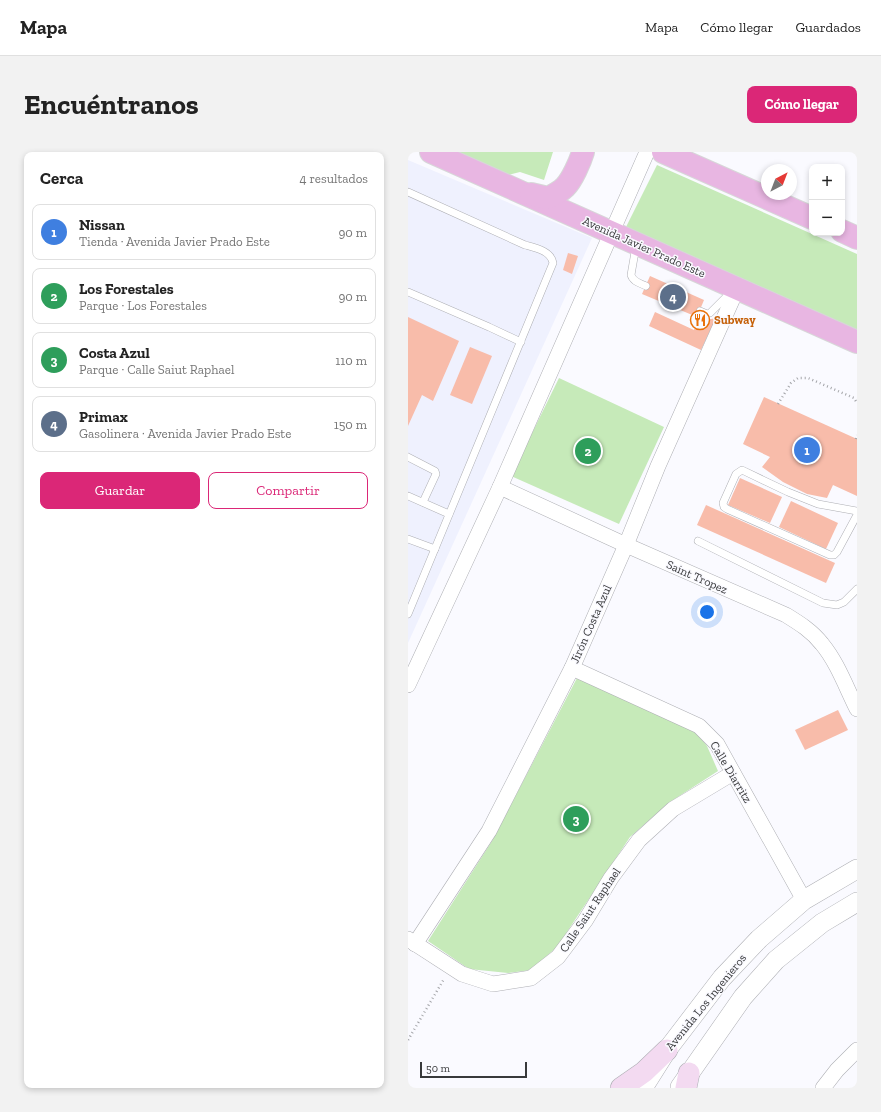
<!DOCTYPE html>
<html lang="es">
<meta charset="utf-8">
<style>
body{margin:0;font-family:"Zilla Slab",serif;background:#f2f2f2;color:#222}
.controls{position:absolute;right:12px;top:12px;display:grid;overflow:hidden;border-radius:8px;box-shadow:0 2px 6px #0003}
.controls button{width:36px;height:36px;display:grid;place-items:center;padding:0;border:0;border-bottom:1px solid #e0e0e0;background:#fff;color:#222;font:20px sans-serif}
.compass{position:absolute;left:353px;top:12px;width:36px;height:36px;border-radius:50%;background:#fff;box-shadow:0 2px 6px #0003;rotate:42deg}
.scale{position:absolute;left:12px;bottom:10px;width:107px;box-sizing:border-box;padding-left:4px;border:2px solid #38393b;border-top:0;font-size:11px;line-height:14px;white-space:nowrap;color:#38393b;-webkit-text-stroke:3px #fafaff;paint-order:stroke}
.you{position:absolute;left:299px;top:460px;width:14px;height:14px;margin:-10px;border:3px solid #fff;border-radius:50%;background:#1a73e8;box-shadow:0 0 0 6px #1a73e833}
.badge{display:grid;place-items:center;width:26px;height:26px;border-radius:50%;background:#db2777;color:#fff;font-size:13px;font-weight:700}
.pin{position:absolute;translate:-50% -50%;border:2px solid #fff;box-shadow:0 1px 4px #0006}
.list{margin:0;padding:0;list-style:none}
h2{display:flex;justify-content:space-between;align-items:center;height:52px;margin:0;padding:0 16px;font-size:17px}
h2 small{font-size:13px;font-weight:400;color:#767676}
.list li{display:grid;grid-template-columns:26px 1fr auto;gap:12px;align-items:center;box-sizing:border-box;height:56px;margin:0 8px 8px;padding:0 8px;border:1px solid #e0e0e0;border-radius:8px}
.list b{display:block;font-size:15px;white-space:nowrap}
.list p{margin:0;font-size:13px;white-space:nowrap;color:#767676}
.list em{font-size:13px;font-style:normal;color:#767676}
.actions{display:flex;gap:8px;padding:12px 16px}
.actions a{flex:1;padding:9px 0;border:1px solid #db2777;border-radius:8px;text-align:center;font-size:14px;color:#db2777}
.actions .main{background:#db2777;color:#fff}
.map{position:relative;flex:none;width:449px;height:936px;overflow:hidden;border-radius:8px}
header{display:flex;align-items:center;gap:24px;box-sizing:border-box;height:56px;padding:0 20px;background:#fff;border-bottom:1px solid #e0e0e0}
header strong{font-size:19px}
nav{display:flex;gap:22px;margin-inline-start:auto;font-size:14px}
.intro{display:flex;align-items:center;justify-content:space-between;box-sizing:border-box;height:96px;padding:0 24px}
h1{margin:0;font-size:28px}
.button{padding:10px 18px;border-radius:8px;background:#db2777;color:#fff;font-size:14px;font-weight:700}
main{display:flex;gap:24px;padding:0 24px}
aside{flex:1;background:#fff;border-radius:8px;box-shadow:0 2px 6px #0003}
.map>svg:first-child{display:block}
</style>
<header>
<strong>Mapa</strong>
<nav><a>Mapa</a><a>Cómo llegar</a><a>Guardados</a></nav>
</header>
<div class="intro"><h1>Encuéntranos</h1><a class="button">Cómo llegar</a></div>
<main>
<aside>
<h2>Cerca<small>4 resultados</small></h2>
<ul class="list">
<li><span class="badge" style="background:#3f7fe0">1</span><div><b>Nissan</b><p>Tienda · Avenida Javier Prado Este</p></div><em>90 m</em></li>
<li><span class="badge" style="background:#2e9e5b">2</span><div><b>Los Forestales</b><p>Parque · Los Forestales</p></div><em>90 m</em></li>
<li><span class="badge" style="background:#2e9e5b">3</span><div><b>Costa Azul</b><p>Parque · Calle Saiut Raphael</p></div><em>110 m</em></li>
<li><span class="badge" style="background:#5c6f8a">4</span><div><b>Primax</b><p>Gasolinera · Avenida Javier Prado Este</p></div><em>150 m</em></li>
</ul>
<div class="actions"><a class="main">Guardar</a><a>Compartir</a></div>
</aside>
<div class="map">
<svg width="449" height="936" viewBox="0 0 449 936">
<rect width="100%" height="100%" fill="#fafaff"/>
<polygon fill="#eff1fe" points="0,8 184,86 0,491"/>
<g fill="#c6eab9">
<polygon points="46,0 145,0 136,28 112,20 96,24"/>
<polygon points="249,13 449,102 449,179 217,77"/>
<polygon points="151,226 256,275 211,372 103,324"/>
<polygon points="169,526 285,576 299,594 310,619 262,650 222,685 149,795 123,818 100,821 61,817 20,789 84,689"/>
</g>
<g fill="#f8bcaa">
<polygon points="160,101 170,104 164,122 155,118"/>
<polygon points="242,124 296,148 289,165 234,142"/>
<polygon points="247,160 286,178 289,170 308,166 293,198 241,174"/>
<polygon points="0,165 51,189 25,249 14,243 0,274"/>
<polygon points="62,195 84,204 64,252 42,243"/>
<polygon points="356,245 449,287 449,344 425,333 419,346 399,342 375,330 354,315 362,305 335,292"/>
<polygon points="332,326 374,345 362,371 320,353"/>
<polygon points="383,349 430,371 418,397 371,375"/>
<polygon points="298,353 427,411 418,431 289,373"/>
<polygon points="430,558 440,578 397,598 387,578"/>
</g>
<g fill="none" stroke-linecap="round" stroke-linejoin="round">
<g stroke="#aeafb4" stroke-width="8">
<g id="service">
<path d="M 0,40 L 117,93 C 128,96 143,99 145,111 L 0,462"/>
<path d="M 228,94 L 223,123 C 225,130 232,131 238,134"/>
<polyline points="0,140 81,175 113,190"/>
<polyline points="292,159 299,162 302,161 323,140"/>
<polyline points="0,305 27,319 28,322 15,350"/>
<polyline points="0,344 41,362"/>
<polyline points="449,359 410,352 380,340 334,318 328,322 315,351 316,355 319,357 422,403 426,403 429,400 449,363"/>
<polyline points="0,387 27,397"/>
<polyline points="290,389 415,451 429,453 436,450 449,437"/>
</g>
</g>
<g stroke="#aeafb4" stroke-width="16">
<g id="minor">
<path d="M 92,335 L 218,393 L 378,463 C 391,471 404,479 414,492 C 429,510 438,535 449,557"/>
<polyline points="164,516 291,574 309,592 396,748"/>
<polyline points="0,533 92,335 239,0"/>
<polyline points="0,787 54,822 85,832 123,826 150,805 177,769 203,726 231,688 265,657 325,621"/>
<polyline points="7,792 81,679 164,516 218,393 250,314 329,137"/>
<polyline points="415,936 429,918 449,898"/>
</g>
</g>
<g stroke="#aeafb4" stroke-width="20">
<g id="tertiary">
<polyline points="272,935 335,845 368,808 414,771 449,750"/>
<polyline points="235,936 259,898 314,826 351,787 396,748 449,717"/>
</g>
</g>
<g stroke="#aeafb4" stroke-width="22">
<g id="secondary">
<polyline points="213,936 236,920 259,898"/>
<polyline points="278,936 281,921"/>
</g>
</g>
<g stroke="#d7d7d8" stroke-width="24">
<g id="primary">
<polyline points="23,0 449,190"/>
<polyline points="255,0 404,66"/>
<path d="M 123,42 L 140,46 C 146,43 152,40 157,35 C 164,28 172,10 175,0"/>
<polyline points="434,79 449,86"/>
</g>
</g>
<g stroke="#a4a5a9" stroke-width="2.5" stroke-dasharray="1 3" stroke-linecap="butt">
<polyline points="370,252 383,231 390,226 400,226 446,246 449,251"/>
<polyline points="448,287 449,283"/>
<polyline points="0,888 36,827"/>
</g>
<use href="#service" stroke="#fff" stroke-width="7"/>
<use href="#minor" stroke="#fff" stroke-width="15"/>
<use href="#tertiary" stroke="#fff" stroke-width="19"/>
<use href="#secondary" stroke="#f3daf1" stroke-width="21"/>
<use href="#primary" stroke="#e8b6e2" stroke-width="22"/>
</g>
<defs>
<g id="restaurant-ring" transform="scale(1)"><circle r="9.5" fill="#fafaff" stroke="#e8710a" stroke-width="1.5"/><path d="M-5-6h1v4h1v-4h1v4h1v-4h1v5L-1.5 .5V6h-2V.5L-5-1ZM5-6V6H3V1.5H1.5Q1.5-4 5-6Z" fill="#e8710a"/></g>
</defs>
<g fill-rule="evenodd">
<use href="#restaurant-ring" x="292" y="168"/>
</g>
<g text-anchor="middle" dominant-baseline="central" stroke-width="3" stroke-linejoin="round" paint-order="stroke">
<g font-size="12" fill="#38393b" stroke="#fafaff">
<text transform="translate(236 95) rotate(24)">Avenida Javier Prado Este</text>
<text transform="translate(289 425) rotate(24)">Saint Tropez</text>
<text transform="translate(183 472) rotate(-66)">Jirón Costa Azul</text>
<text transform="translate(323 620) rotate(59)">Calle Diarritz</text>
<text transform="translate(182 758) rotate(-56)">Calle Saiut Raphael</text>
<text transform="translate(298 850) rotate(-51)">Avenida Los Ingenieros</text>
</g>
<g font-size="12" font-weight="bold" fill="#c56008" stroke="#fafaff" text-anchor="start">
<text x="306" y="168">Subway</text>
</g>
</g>
</svg>
<div class="controls">
<button>+</button>
<button>−</button>
</div>
<svg class="compass" viewBox="-18 -18 36 36"><path d="M0-13l5 13h-10z" fill="#e53935"/><path d="M0 13l5-13h-10z" fill="#767676"/></svg>
<div class="scale">50 m</div>
<div class="you"></div>
<div class="pin badge" style="left:399px;top:298px;background:#3f7fe0">1</div>
<div class="pin badge" style="left:180px;top:299px;background:#2e9e5b">2</div>
<div class="pin badge" style="left:168px;top:667px;background:#2e9e5b">3</div>
<div class="pin badge" style="left:265px;top:145px;background:#5c6f8a">4</div>
</div>
</main>
